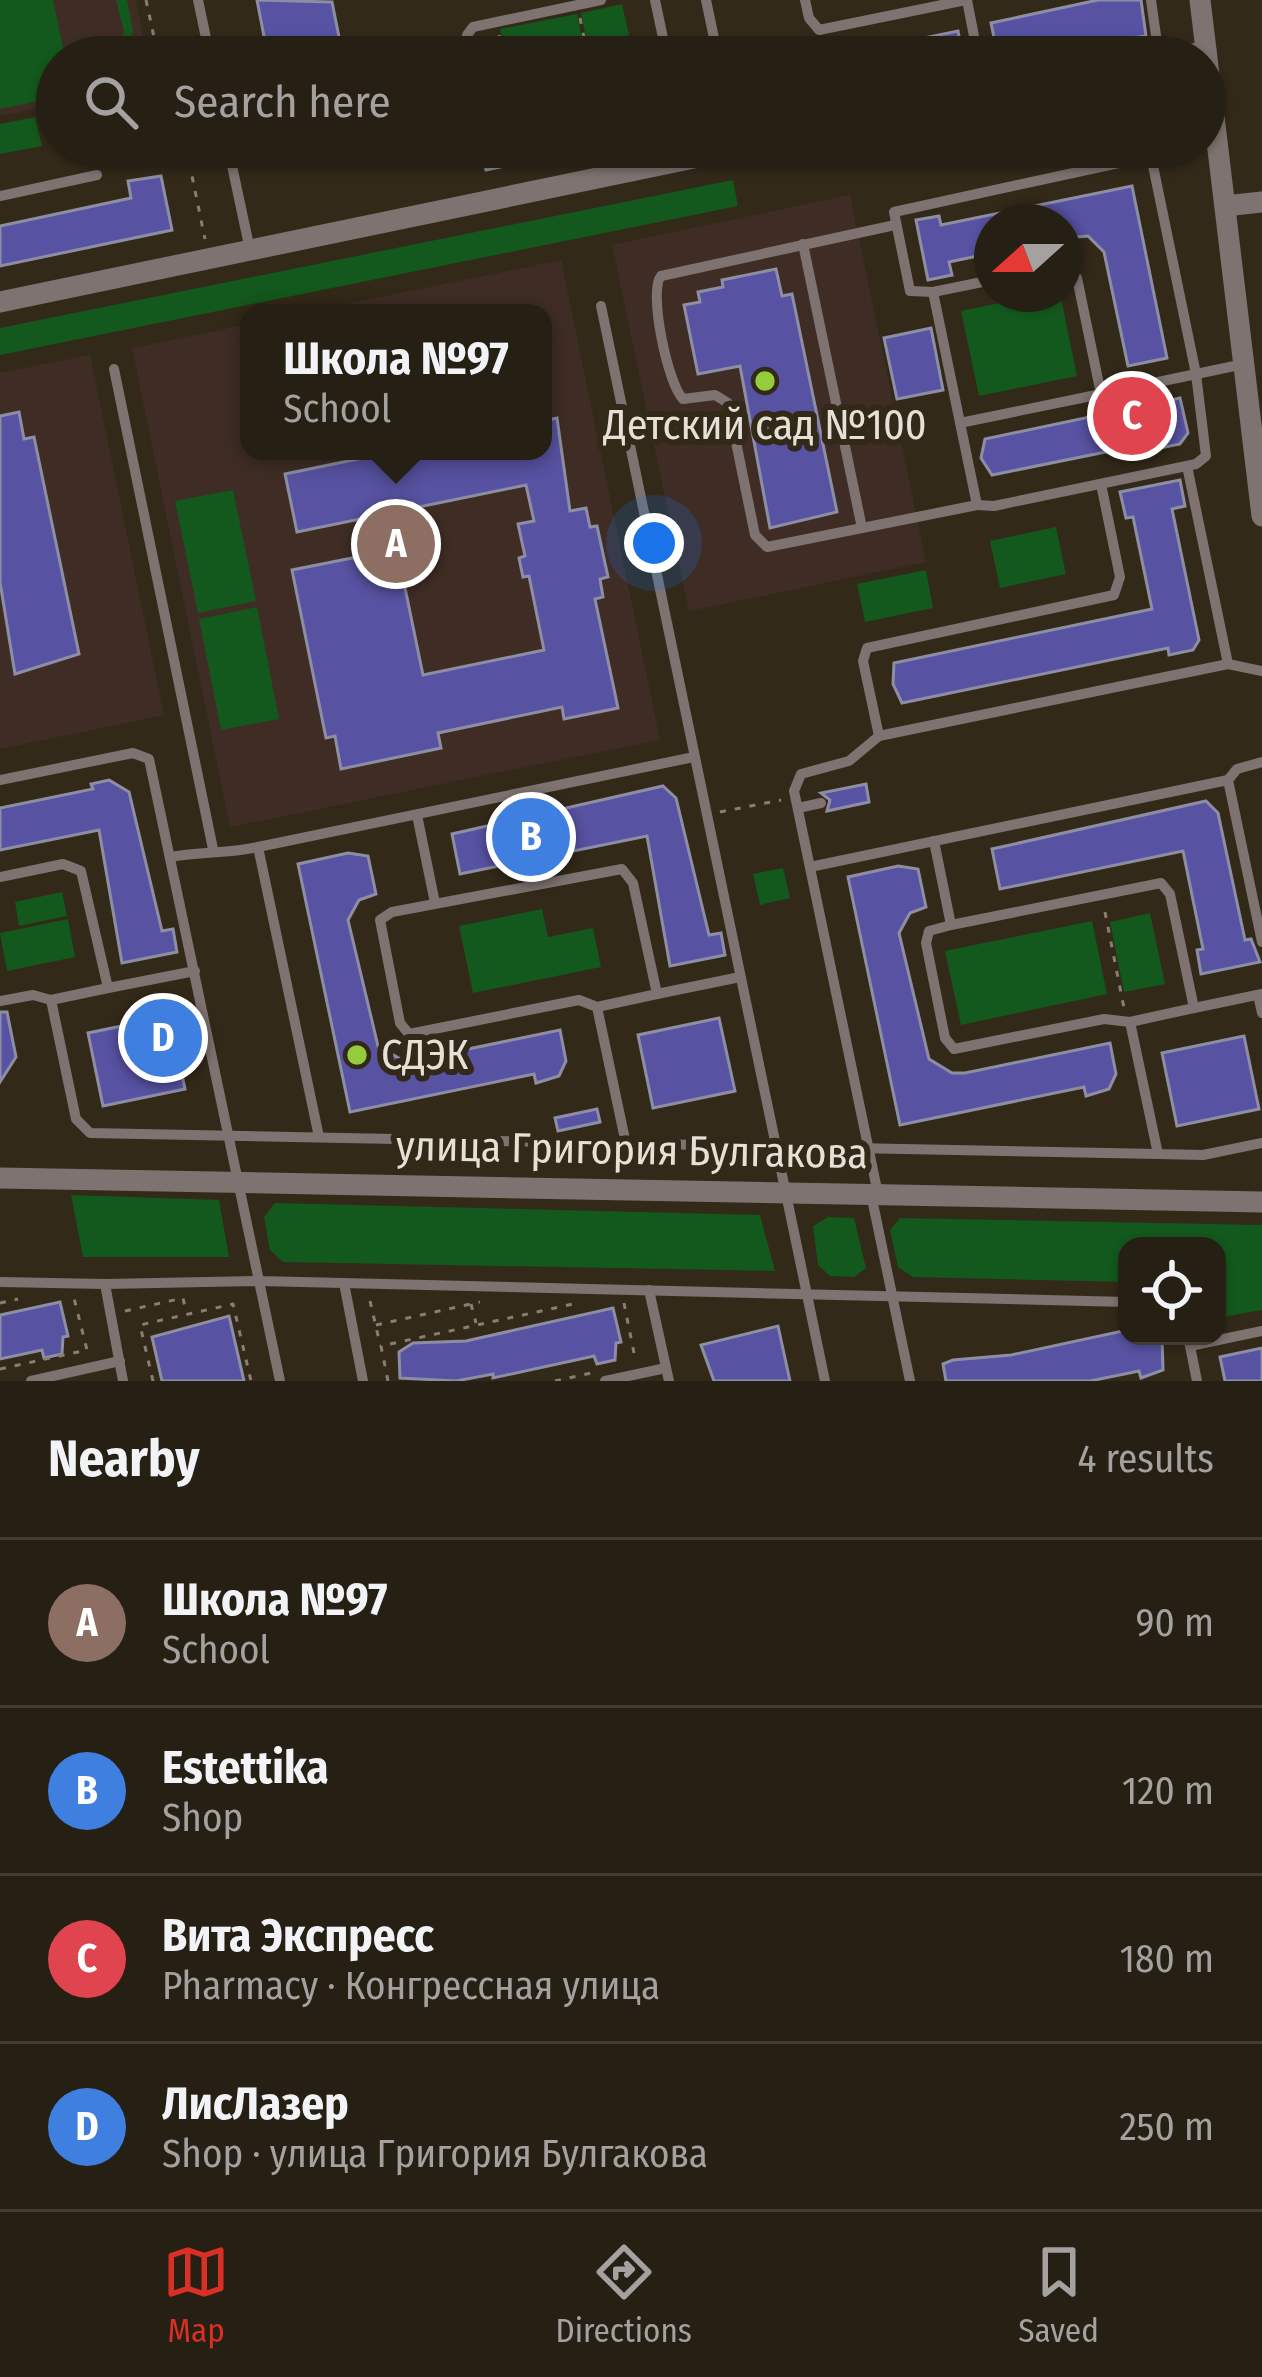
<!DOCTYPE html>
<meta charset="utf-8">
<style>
body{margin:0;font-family:"Fira Sans Condensed",sans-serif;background:#322c21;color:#f1f3f6}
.controls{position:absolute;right:36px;bottom:36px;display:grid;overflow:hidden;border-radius:24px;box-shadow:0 3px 9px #0004}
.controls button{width:108px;height:108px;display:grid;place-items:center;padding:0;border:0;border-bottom:3px solid #423d33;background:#261f13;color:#f1f3f6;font:60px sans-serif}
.compass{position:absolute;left:974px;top:204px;width:108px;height:108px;border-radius:50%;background:#261f13;box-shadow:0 3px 9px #0004;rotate:249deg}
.you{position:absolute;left:654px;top:543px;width:42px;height:42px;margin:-30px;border:9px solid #fff;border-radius:50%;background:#1a73e8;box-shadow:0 0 0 18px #1a73e833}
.badge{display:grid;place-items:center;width:78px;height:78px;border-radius:50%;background:#d93025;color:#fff;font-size:39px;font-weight:700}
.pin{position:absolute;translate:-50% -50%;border:6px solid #fff;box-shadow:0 3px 12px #0006}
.popup{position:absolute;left:240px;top:304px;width:312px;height:156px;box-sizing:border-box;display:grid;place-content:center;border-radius:24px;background:#261f13;filter:drop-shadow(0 3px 9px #0005);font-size:39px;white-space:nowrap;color:#a4a2a0}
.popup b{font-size:45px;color:#f1f3f6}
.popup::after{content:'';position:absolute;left:50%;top:100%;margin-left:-24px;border:24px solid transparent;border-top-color:#261f13}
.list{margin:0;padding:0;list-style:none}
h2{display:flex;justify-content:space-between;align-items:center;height:156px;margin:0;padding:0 48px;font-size:51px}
h2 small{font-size:39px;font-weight:400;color:#a4a2a0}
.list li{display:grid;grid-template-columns:78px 1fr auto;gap:36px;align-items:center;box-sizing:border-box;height:168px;padding:0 48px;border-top:3px solid #423d33}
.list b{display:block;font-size:45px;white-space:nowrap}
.list p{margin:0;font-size:39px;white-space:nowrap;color:#a4a2a0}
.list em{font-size:39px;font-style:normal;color:#a4a2a0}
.icon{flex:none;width:66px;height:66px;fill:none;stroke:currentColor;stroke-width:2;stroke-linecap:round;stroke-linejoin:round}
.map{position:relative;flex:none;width:1262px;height:1381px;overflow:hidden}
.search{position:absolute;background:#261f13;box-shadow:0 3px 9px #0004;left:36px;right:36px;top:36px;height:132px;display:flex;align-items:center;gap:30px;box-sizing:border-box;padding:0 42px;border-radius:66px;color:#a4a2a0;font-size:45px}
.sheet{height:828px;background:#261f13}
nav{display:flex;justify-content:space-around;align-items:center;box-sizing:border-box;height:168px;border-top:3px solid #423d33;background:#261f13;font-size:33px;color:#a4a2a0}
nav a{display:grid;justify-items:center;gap:6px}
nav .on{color:#d93025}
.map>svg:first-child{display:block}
</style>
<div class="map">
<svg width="1262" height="1381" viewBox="0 0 1262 1381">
<rect width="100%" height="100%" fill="#332919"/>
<g fill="#3f2d25">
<polygon points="0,0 136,0 147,57 57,57 57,104 0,116"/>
<polygon points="850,195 926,562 689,611 612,245"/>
<polygon points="561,260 660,740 230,827 132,348 249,324 249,451 543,451 543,313 302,313"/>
<polygon points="90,355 164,715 0,749 0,373"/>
</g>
<g fill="#13581c">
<polygon points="0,0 53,0 65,57 57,57 57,97 0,109"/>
<polygon points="116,0 127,0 133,31 127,57 116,57 124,31"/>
<polygon points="622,4 629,35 612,39 616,57 590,57 581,13"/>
<polygon points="577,14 586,57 506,57 500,29"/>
<polygon points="35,117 42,146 0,154 0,124"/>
<polygon points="733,180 738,206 0,355 0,328"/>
<polygon points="1044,294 1060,294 1077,376 979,396 961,311"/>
<polygon points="233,490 256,601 198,613 175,501"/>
<polygon points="1056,527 1066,574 1000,588 990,541"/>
<polygon points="926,570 933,608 865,622 857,584"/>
<polygon points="257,607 279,719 221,730 199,619"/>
<polygon points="783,868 790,898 760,905 753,874"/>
<polygon points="62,892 67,916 19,926 15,902"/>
<polygon points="542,909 548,937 593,928 601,967 473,993 459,926"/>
<polygon points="1150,913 1165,984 1124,992 1110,922"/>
<polygon points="68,919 75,957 7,971 0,933"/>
<polygon points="1092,921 1107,994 961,1025 945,951"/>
<polygon points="71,1195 219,1200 229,1257 83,1257"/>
<polygon points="275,1203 760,1215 775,1271 283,1262 270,1250 264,1217"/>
<polygon points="854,1218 866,1268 854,1277 830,1276 818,1265 813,1226 828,1217"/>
<polygon points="900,1218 1262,1225 1262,1310 1217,1318 1217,1246 1127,1246 1127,1282 913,1277 898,1267 890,1230"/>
</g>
<g fill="#5752a1" stroke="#8d8ea3" stroke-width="3">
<polygon points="257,0 332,2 343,57 268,57"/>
<polygon points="1098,0 1141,0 1146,36 998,57 991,23"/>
<polygon points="958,31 963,57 867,57 866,50"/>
<polygon points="782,38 786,57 728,57 726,50"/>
<polygon points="481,147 562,147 563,154 486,170"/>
<polygon points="161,176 172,230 0,266 0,226 131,198 128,181"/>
<polygon points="1132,186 1167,358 1128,366 1104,252 1088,236 1064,238 1064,222 992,222 992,253 949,262 952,275 928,280 916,220 939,216 941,225"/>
<polygon points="776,269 782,296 792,294 837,512 770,528 740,366 698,374 684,305 700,302 698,292 723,287 722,280"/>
<polygon points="931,328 943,390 897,399 884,338"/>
<polygon points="1180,398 1188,433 1180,444 1156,449 1155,442 992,475 981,458 985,439"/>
<polygon points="19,412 24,439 34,437 79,654 15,674 0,582 0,416"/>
<polygon points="557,418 570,511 586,508 590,527 597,526 608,577 600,579 603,597 595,599 618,708 564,719 562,707 438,733 441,748 341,769 335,736 326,738 292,570 397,549 423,675 544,650 529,576 523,577 519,558 525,556 518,524 534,521 526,485 297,532 285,474 397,451 543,451 543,421"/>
<polygon points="1180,480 1185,506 1172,509 1199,640 1193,650 1169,655 1168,648 902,703 893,684 894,663 1152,609 1133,517 1126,518 1120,492"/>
<polygon points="109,780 129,792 162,931 173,929 177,952 122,963 99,830 0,850 0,808 93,789 91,784"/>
<polygon points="866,784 869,802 827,811 830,800 821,793"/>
<polygon points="663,786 676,798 709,935 721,933 725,955 670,966 647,836 460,874 452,834"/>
<polygon points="1206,801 1218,813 1245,940 1251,939 1260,962 1201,974 1197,950 1203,949 1183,851 1000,889 992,849"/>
<polygon points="348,853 368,856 376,894 359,900 348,920 378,1046 402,1060 415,1060 560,1030 566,1061 559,1076 536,1083 534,1074 350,1112 298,864"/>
<polygon points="898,866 918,869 926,907 910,913 899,933 929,1059 952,1073 965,1073 1110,1043 1116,1074 1109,1089 1086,1096 1084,1087 900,1125 848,877"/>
<polygon points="0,1012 7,1012 16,1057 0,1082"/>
<polygon points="170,1016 185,1089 103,1106 88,1033"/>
<polygon points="719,1018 735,1091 653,1108 638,1035"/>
<polygon points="1244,1036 1259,1109 1177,1126 1162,1053"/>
<polygon points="597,1109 600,1122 558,1131 555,1118"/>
<polygon points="60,1302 68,1336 63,1337 62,1354 44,1358 42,1350 0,1359 0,1315"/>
<polygon points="613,1308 621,1342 616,1343 615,1360 597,1364 594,1356 493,1378 493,1374 456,1381 400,1378 399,1352 413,1343 466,1341"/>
<polygon points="229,1316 244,1381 162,1381 152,1337"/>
<polygon points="778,1326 790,1381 714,1381 701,1345"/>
<polygon points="1127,1330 1127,1336 1162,1338 1163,1370 1141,1378 1139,1371 1090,1381 946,1381 943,1364 953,1360 1011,1355"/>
<polygon points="1262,1348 1262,1381 1225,1381 1220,1357"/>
</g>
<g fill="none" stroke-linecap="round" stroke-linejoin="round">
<g stroke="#887f72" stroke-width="3" stroke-dasharray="6 9" stroke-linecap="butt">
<polyline points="146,0 154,37 165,44 168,57"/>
<polyline points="580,18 588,57"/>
<polyline points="499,35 503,57"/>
<polyline points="186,147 205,239"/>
<polyline points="720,812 781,800"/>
<polyline points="1105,912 1124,1008"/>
<polyline points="370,1301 380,1344"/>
<polyline points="0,1303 18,1299"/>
<polyline points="624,1303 635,1358"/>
<polyline points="471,1304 476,1323"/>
<polyline points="125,1311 183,1298 186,1312"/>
<polyline points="376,1325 480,1302"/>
<polyline points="0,1369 87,1350 74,1298"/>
<polyline points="153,1381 140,1325 233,1304 251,1381"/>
<polyline points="388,1381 381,1346 573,1304"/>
<polyline points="555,1381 591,1373"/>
</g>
<g stroke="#7e7370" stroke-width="10">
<polyline points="198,0 210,57"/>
<polyline points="655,0 667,57"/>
<polyline points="706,0 718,57"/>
<polyline points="805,0 809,18 819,30 966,0"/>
<polyline points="967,0 978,57"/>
<polyline points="1151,0 1159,57"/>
<polyline points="471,57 467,35 473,27 601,0"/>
<polyline points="228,147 250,250"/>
<polyline points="1151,156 1196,374 1206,456 1196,464 994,506 977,505 933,292 910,291 894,212 1151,156 1164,147"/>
<polyline points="0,196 97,175"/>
<path d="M 895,225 L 661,276 C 648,291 668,385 683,399 L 715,395 L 728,403 L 755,535 L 767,547 L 977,505"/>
<polyline points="803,244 862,528"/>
<polyline points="933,292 992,280"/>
<polyline points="601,306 825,1381"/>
<polyline points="114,369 213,849"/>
<polyline points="1101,394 1244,364"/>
<polyline points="960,423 1101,394 1077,278 1064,266"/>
<polyline points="1187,466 1228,664 1262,671"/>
<polyline points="1101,484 1120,577 1114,595 867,648 863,661 879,736 1228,664"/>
<polyline points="0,780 133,753 149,759 259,1281 1127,1302"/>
<polyline points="1228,780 1262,942"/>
<polyline points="798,808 821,803"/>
<polyline points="417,815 435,903"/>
<polyline points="934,841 951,925 1161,883 1170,894 1194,1008 1130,1022 1104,1019 954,1049 945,1038 926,943 929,931 951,925"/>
<path d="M 171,857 C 202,851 229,854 258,847"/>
<polyline points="810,867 1228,780 1237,769 1262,762"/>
<polyline points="0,877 63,864 81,871 108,988 195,971"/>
<polyline points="108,988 51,1000 76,1119 90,1133 1158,1154"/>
<polyline points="657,994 740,977"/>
<polyline points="1258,995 1262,1013"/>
<polyline points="0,1001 33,995 51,1000"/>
<polyline points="597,1007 657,994 633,883 622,869 392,912 380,920 400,1023 409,1034 579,1000 597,1007 626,1144"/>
<polyline points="1194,1008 1262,994"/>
<polyline points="1130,1022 1158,1154 1203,1155 1262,1143"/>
<polyline points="319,1137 258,847 694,757"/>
<polyline points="871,1194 910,1381"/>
<polyline points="878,1194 794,791 801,774 849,761 879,736"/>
<polyline points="0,1282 105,1284"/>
<polyline points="344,1283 363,1381"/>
<polyline points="649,1290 669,1381"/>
<polyline points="1188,1336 1197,1381"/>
<polyline points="1190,1346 1262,1331"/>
<polyline points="31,1381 120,1361"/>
<polyline points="123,1381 105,1284 259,1281 280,1381"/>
<polyline points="605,1381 666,1368"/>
</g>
<g stroke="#7e7370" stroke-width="21">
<polyline points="1200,0 1262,516"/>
<polyline points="1180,57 1206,51"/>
<polyline points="1225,206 1262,202"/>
<polyline points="0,302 747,147"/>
<polyline points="0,1178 1262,1202"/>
</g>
</g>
<g fill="#94cc3c" stroke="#332919" stroke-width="4.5">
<circle cx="765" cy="381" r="12"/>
<circle cx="357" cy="1055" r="12"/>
</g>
<g text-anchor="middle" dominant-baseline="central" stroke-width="12" stroke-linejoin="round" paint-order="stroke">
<g font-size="42" fill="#e7e0d6" stroke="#332919">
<text x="765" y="425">Детский сад №100</text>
<text x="381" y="1055" text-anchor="start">СДЭК</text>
</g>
<g font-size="42" fill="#e7e0d6" stroke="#332919">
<text transform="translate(632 1150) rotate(1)">улица Григория Булгакова</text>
</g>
</g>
</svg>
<div class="controls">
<button><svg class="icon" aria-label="locate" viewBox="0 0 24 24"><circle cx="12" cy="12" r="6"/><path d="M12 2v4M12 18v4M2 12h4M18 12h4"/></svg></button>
</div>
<svg class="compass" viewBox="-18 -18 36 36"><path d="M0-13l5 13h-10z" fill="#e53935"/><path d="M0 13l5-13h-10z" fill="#a4a2a0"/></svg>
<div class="you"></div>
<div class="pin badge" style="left:396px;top:544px;background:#8d6e63">A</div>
<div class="popup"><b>Школа №97</b>School</div>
<div class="pin badge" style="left:531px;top:837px;background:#3f7fe0">B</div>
<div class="pin badge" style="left:1132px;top:416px;background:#e0444e">C</div>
<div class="pin badge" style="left:163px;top:1038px;background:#3f7fe0">D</div>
<div class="search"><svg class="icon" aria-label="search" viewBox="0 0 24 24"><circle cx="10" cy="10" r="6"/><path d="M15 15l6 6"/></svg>Search here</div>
</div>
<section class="sheet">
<h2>Nearby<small>4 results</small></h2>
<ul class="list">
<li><span class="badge" style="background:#8d6e63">A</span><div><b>Школа №97</b><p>School</p></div><em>90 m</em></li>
<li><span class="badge" style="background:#3f7fe0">B</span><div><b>Estettika</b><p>Shop</p></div><em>120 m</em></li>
<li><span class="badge" style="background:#e0444e">C</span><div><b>Вита Экспресс</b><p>Pharmacy · Конгрессная улица</p></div><em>180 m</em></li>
<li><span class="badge" style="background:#3f7fe0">D</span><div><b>ЛисЛазер</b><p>Shop · улица Григория Булгакова</p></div><em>250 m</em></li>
</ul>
</section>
<nav>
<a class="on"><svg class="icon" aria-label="map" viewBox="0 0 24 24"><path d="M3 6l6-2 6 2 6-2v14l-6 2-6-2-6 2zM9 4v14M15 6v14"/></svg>Map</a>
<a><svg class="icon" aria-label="directions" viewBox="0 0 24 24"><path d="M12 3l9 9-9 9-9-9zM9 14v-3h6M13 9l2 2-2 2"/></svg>Directions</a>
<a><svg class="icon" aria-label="saved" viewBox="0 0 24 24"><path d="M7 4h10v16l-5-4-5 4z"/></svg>Saved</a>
</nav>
